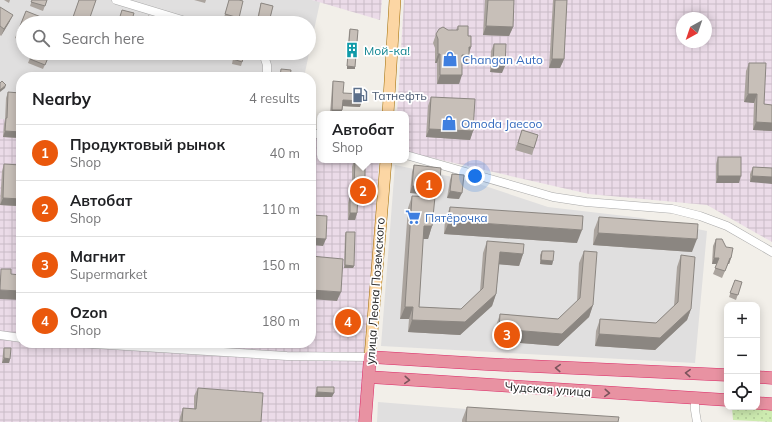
<!DOCTYPE html>
<meta charset="utf-8">
<style>
body{margin:0;font-family:Mulish,sans-serif;background:#f6f6f6;color:#202124}
.controls{position:absolute;right:12px;bottom:12px;display:grid;overflow:hidden;border-radius:8px;box-shadow:0 2px 10px #0003}
.controls button{width:36px;height:36px;display:grid;place-items:center;padding:0;border:0;border-bottom:1px solid #e0e0e0;background:#fff;color:#202124;font:20px sans-serif}
.compass{position:absolute;left:676px;top:12px;width:36px;height:36px;border-radius:50%;background:#fff;box-shadow:0 2px 10px #0003;rotate:220deg}
.you{position:absolute;left:475px;top:176px;width:14px;height:14px;margin:-10px;border:3px solid #fff;border-radius:50%;background:#1a73e8;box-shadow:0 0 0 6px #1a73e833}
.badge{display:grid;place-items:center;width:26px;height:26px;border-radius:50%;background:#ea580c;color:#fff;font-size:13px;font-weight:700}
.pin{position:absolute;translate:-50% -50%;border:2px solid #fff;box-shadow:0 1px 4px #0006}
.popup{position:absolute;left:317px;top:111px;width:92px;height:52px;box-sizing:border-box;display:grid;place-content:center;border-radius:8px;background:#fff;filter:drop-shadow(0 1px 3px #0005);font-size:13px;white-space:nowrap;color:#757577}
.popup b{font-size:15px;color:#202124}
.popup::after{content:'';position:absolute;left:50%;top:100%;margin-left:-8px;border:8px solid transparent;border-top-color:#fff}
.list{margin:0;padding:0;list-style:none}
h2{display:flex;justify-content:space-between;align-items:center;height:52px;margin:0;padding:0 16px;font-size:17px}
h2 small{font-size:13px;font-weight:400;color:#757577}
.list li{display:grid;grid-template-columns:26px 1fr auto;gap:12px;align-items:center;box-sizing:border-box;height:56px;padding:0 16px;border-top:1px solid #e0e0e0}
.list b{display:block;font-size:15px;white-space:nowrap}
.list p{margin:0;font-size:13px;white-space:nowrap;color:#757577}
.list em{font-size:13px;font-style:normal;color:#757577}
.icon{flex:none;width:22px;height:22px;fill:none;stroke:currentColor;stroke-width:2;stroke-linecap:round;stroke-linejoin:round}
.map{position:relative;flex:none;width:772px;height:422px;overflow:hidden}
.search{position:absolute;background:#fff;box-shadow:0 2px 10px #0003;left:16px;top:16px;width:300px;height:44px;display:flex;align-items:center;gap:10px;box-sizing:border-box;padding:0 14px;border-radius:22px;color:#757577;font-size:15px}
.panel{position:absolute;background:#fff;box-shadow:0 2px 10px #0003;left:16px;top:72px;width:300px;height:276px;border-radius:16px}
.map>svg:first-child{display:block}
</style>
<div class="map">
<svg width="772" height="422" viewBox="0 0 772 422">
<defs>
<pattern id="industrial-grid" width="8" height="8" patternUnits="userSpaceOnUse"><rect width="8" height="8" fill="#ebdbe8"/><path d="M0 4h8M4 0v8" fill="none" stroke="#c9bcc7"/></pattern>
<pattern id="grass-dots" width="8" height="8" patternUnits="userSpaceOnUse"><rect width="8" height="8" fill="#cdebb0"/><path d="M2 2h.1M6 6h.1" fill="none" stroke="#b0c997" stroke-width="1.8" stroke-linecap="round"/></pattern>
</defs>
<rect width="100%" height="100%" fill="#f2efe9"/>
<g fill="#e0dfdf" fill-rule="evenodd">
<path d="M 0,0 L 312,0 L 320,2 L 304,77 L 21,77 L 21,120 L 0,119 ZM 23,23 L 309,23 L 309,53 L 23,53 Z"/>
<polygon points="395,165 467,180 548,207 642,218 707,231 695,363 381,346"/>
<polygon points="378,402 616,421 616,422 377,422"/>
</g>
<g fill="url(#industrial-grid)" fill-rule="evenodd">
<polygon points="312,0 382,0 380,20"/>
<path d="M 404,0 L 772,0 L 772,242 L 707,205 L 589,194 L 406,152 L 406,114 L 397,114 ZM 682,18 L 706,18 L 706,42 L 682,42 Z"/>
<polygon points="0,119 21,120 21,343 311,343 311,136 320,138 320,160 379,160 364,422 0,422"/>
</g>
<polygon fill="url(#grass-dots)" points="732,407 772,410 772,422 733,420"/>
<g fill="none" stroke-linecap="round" stroke-linejoin="round">
<g stroke="#a9a9a9" stroke-width="9">
<g id="minor">
<polyline points="116,0 192,23"/>
<polyline points="263,53 267,65 267,77"/>
<polyline points="311,132 320,135"/>
<polyline points="406,155 553,197 586,202 672,209 700,216 727,226 772,252"/>
<polyline points="0,335 21,338"/>
<polyline points="77,343 287,356 370,357"/>
<polyline points="695,398 695,410 697,422"/>
</g>
</g>
<g stroke="#a06b00" stroke-width="12">
<g id="major">
<polyline points="388,114 395,0"/>
<polyline points="370,357 386,160"/>
</g>
</g>
<g stroke="#dc2a67" stroke-width="13">
<g id="highway">
<polyline points="369,377 727,400"/>
<polyline points="757,377 772,378"/>
<polyline points="757,403 772,404"/>
<polyline points="365,422 370,357 485,364 727,375"/>
</g>
</g>
<use href="#minor" stroke="#fff" stroke-width="8"/>
<use href="#major" stroke="#fcd6a4" stroke-width="11"/>
<use href="#highway" stroke="#e892a2" stroke-width="12"/>
</g>
<g fill="#aba49e">
<polygon points="4,0 10,0 9,3"/>
<polygon points="32,0 47,0 43,11 30,6"/>
<polygon points="79,0 88,23 71,23"/>
<polygon points="194,0 206,0 205,3"/>
<polygon points="229,0 239,18 237,23 231,23 223,21"/>
<polygon points="485,0 514,0 513,27 509,36 483,35"/>
<polygon points="553,0 567,0 564,59 560,68 549,68"/>
<polygon points="261,3 273,6 269,23 256,23"/>
<polygon points="0,7 10,21 1,36 0,35"/>
<polygon points="26,11 23,23 23,41 15,38"/>
<polygon points="458,26 468,36 471,47 466,63 462,63 459,84 437,84 437,63 435,63 435,48 433,43 436,34 448,30 456,30"/>
<polygon points="350,29 355,67 355,69 347,69 349,32"/>
<polygon points="494,44 502,73 490,72 491,51"/>
<polygon points="32,53 50,53 43,69 28,63"/>
<polygon points="188,53 199,53 198,56"/>
<polygon points="234,53 245,53 241,66 232,64"/>
<polygon points="749,63 764,104 772,105 772,131 753,130 754,103 744,102 746,71"/>
<polygon points="333,81 343,93 360,107 343,106 341,114 330,114 332,87"/>
<polygon points="8,92 21,98 21,113 19,113 19,119 21,119 21,138 3,137 4,124 5,120 6,98"/>
<polygon points="431,97 473,131 470,140 426,137 428,106"/>
<polygon points="522,130 538,135 532,155 515,150"/>
<polygon points="718,157 739,183 716,183 716,164"/>
<polygon points="354,160 369,160 367,167 365,167 365,178 367,187 365,194 352,193 352,167"/>
<polygon points="4,164 19,206 0,205 2,171"/>
<polygon points="414,165 439,189 436,195 410,193 412,172"/>
<polygon points="753,167 772,168 750,182 750,174"/>
<polygon points="452,174 459,199 447,198 450,180"/>
<polygon points="350,196 357,213 355,220 348,220 348,203"/>
<polygon points="412,196 432,226 428,239 423,239 419,307 461,309 480,291 483,253 487,241 523,254 519,266 499,264 496,294 492,306 460,335 408,332 409,319 400,319 408,208"/>
<polygon points="450,207 577,243 444,234 445,220"/>
<polygon points="599,217 692,252 593,245 594,230"/>
<polygon points="346,232 354,266 353,268 344,268 345,234"/>
<polygon points="716,239 731,258 729,264 728,264 722,278 713,274 717,264 712,264 713,246"/>
<polygon points="542,251 553,261 552,265 540,264 540,255"/>
<polygon points="584,251 593,305 589,317 558,346 494,341 496,326 500,314 558,319 577,302 579,263"/>
<polygon points="681,255 691,309 687,320 655,350 595,346 596,331 600,319 656,323 674,306 677,267"/>
<polygon points="735,280 742,282 736,300 729,297"/>
<polygon points="343,309 350,324 341,324 341,314"/>
<polygon points="4,348 10,359 9,363 2,363 3,353"/>
<polygon points="317,387 332,397 315,397 316,391"/>
<polygon points="198,388 261,422 179,422 180,417 183,408 194,409 194,396"/>
<polygon points="467,407 618,422 462,422 462,420"/>
</g>
<g fill="#8b8681">
<polygon points="13,15 10,21 1,36 4,29"/>
<polygon points="486,26 513,27 509,36 483,35"/>
<polygon points="469,47 471,47 468,55 469,55 466,63 459,63 462,55"/>
<polygon points="438,54 440,54 437,63 435,63"/>
<polygon points="552,59 564,59 560,68 549,68"/>
<polygon points="493,65 505,66 502,73 490,72"/>
<polygon points="347,66 355,67 355,69 347,69"/>
<polygon points="440,75 462,75 459,84 437,84"/>
<polygon points="6,85 5,88 0,92 0,90"/>
<polygon points="748,94 757,94 754,103 744,102"/>
<polygon points="343,100 362,101 360,107 341,106"/>
<polygon points="19,107 21,107 21,113 17,113"/>
<polygon points="332,110 342,110 341,114 330,114"/>
<polygon points="756,122 772,123 772,131 753,130"/>
<polygon points="429,129 473,131 470,140 426,137"/>
<polygon points="5,131 21,132 21,138 3,137"/>
<polygon points="365,160 369,160 367,167 363,167"/>
<polygon points="718,176 741,176 739,183 716,183"/>
<polygon points="752,176 772,177 772,184 750,182"/>
<polygon points="412,186 439,189 436,195 410,193"/>
<polygon points="354,187 367,187 365,194 352,193"/>
<polygon points="450,191 462,193 459,199 447,198"/>
<polygon points="3,198 21,199 19,206 0,205"/>
<polygon points="350,213 357,213 355,220 348,220"/>
<polygon points="449,221 582,230 577,243 444,234"/>
<polygon points="424,226 432,226 428,239 419,239"/>
<polygon points="598,233 697,239 692,252 593,245"/>
<polygon points="311,238 326,239 323,246 311,245"/>
<polygon points="500,252 523,254 519,266 495,264"/>
<polygon points="714,258 719,258 717,264 712,264"/>
<polygon points="730,258 731,258 729,264 728,264"/>
<polygon points="541,260 553,261 552,265 540,264"/>
<polygon points="345,265 354,266 353,268 344,268"/>
<polygon points="0,290 21,291 21,300 0,299"/>
<polygon points="311,290 341,292 337,301 311,299"/>
<polygon points="496,294 492,306 460,335 408,332 412,320 465,322"/>
<polygon points="593,305 589,317 558,346 494,341 499,329 562,334"/>
<polygon points="405,307 413,307 409,319 400,319"/>
<polygon points="691,309 687,320 655,350 595,346 599,334 660,338"/>
<polygon points="343,319 351,320 350,324 341,324"/>
<polygon points="4,358 10,359 9,363 2,363"/>
<polygon points="317,392 334,393 332,397 315,397"/>
</g>
<g fill="#c7bfb8" stroke="#8b8681">
<polygon points="32,0 47,0 45,6 31,2"/>
<polygon points="79,0 96,0 88,23 80,23 72,20"/>
<polygon points="229,0 239,0 243,1 239,18 225,14"/>
<polygon points="488,0 514,0 513,27 486,26"/>
<polygon points="555,0 567,0 564,59 552,59"/>
<polygon points="261,3 273,6 269,22 258,19"/>
<polygon points="0,7 13,15 4,29 0,26"/>
<polygon points="122,10 134,13 131,23 118,23"/>
<polygon points="26,11 41,17 38,23 23,23 23,34 18,31"/>
<polygon points="148,16 158,19 157,23 146,23"/>
<polygon points="458,26 468,26 468,36 471,36 471,47 469,47 469,55 462,55 462,75 440,75 440,54 438,54 438,39 436,34 439,29 443,27 448,30 458,30"/>
<polygon points="350,29 358,30 355,67 347,66"/>
<polygon points="494,44 506,44 505,66 493,65"/>
<polygon points="32,53 50,53 45,65 30,59"/>
<polygon points="235,53 245,53 242,62 233,59"/>
<polygon points="749,63 766,63 764,104 772,105 772,123 756,122 757,94 748,94"/>
<polygon points="281,69 291,70 290,77 280,77"/>
<polygon points="2,81 6,85 0,90 0,83"/>
<polygon points="333,81 344,82 343,93 362,94 362,101 343,100 342,110 332,110"/>
<polygon points="8,92 20,93 20,98 21,98 21,107 19,107 19,119 21,119 21,132 5,131 6,118 7,118"/>
<polygon points="431,97 475,99 473,131 429,129"/>
<polygon points="522,130 538,135 534,148 518,143"/>
<rect x="718" y="157" width="23" height="19"/>
<polygon points="355,160 369,160 365,160 365,178 368,178 367,187 354,187"/>
<polygon points="4,164 21,165 21,199 3,198"/>
<polygon points="414,165 441,168 439,189 412,186"/>
<polygon points="753,167 772,168 772,177 752,176"/>
<polygon points="452,174 464,175 462,193 450,191"/>
<polygon points="350,196 358,196 357,213 350,213"/>
<polygon points="412,196 435,197 432,226 424,226 419,307 461,309 483,288 487,241 524,244 523,254 500,252 496,294 465,322 412,320 413,307 405,307"/>
<polygon points="450,207 583,216 582,230 449,221"/>
<polygon points="311,215 327,216 326,239 311,238"/>
<polygon points="599,217 698,224 697,239 598,233"/>
<polygon points="346,232 355,232 354,266 345,265"/>
<polygon points="716,239 722,239 726,247 733,248 731,258 730,258 725,271 715,268 719,258 714,258"/>
<polygon points="542,251 554,251 553,261 541,260"/>
<polygon points="584,251 597,252 593,305 562,334 499,329 500,314 558,319 580,298"/>
<polygon points="681,255 695,257 691,309 660,338 599,334 600,319 656,323 678,302"/>
<polygon points="311,256 343,259 341,292 311,290"/>
<polygon points="1,269 11,269 11,274 21,275 21,291 0,290"/>
<polygon points="735,280 742,282 738,295 730,293"/>
<polygon points="343,309 352,309 351,320 343,319"/>
<polygon points="4,348 11,348 10,359 4,358"/>
<polygon points="317,387 334,387 334,393 317,392"/>
<polygon points="198,388 263,393 261,422 182,422 183,408 196,409"/>
<polygon points="467,407 619,417 618,422 466,422"/>
</g>
<defs><path id="oneway-chevron" d="M-2-3.5L2.5 0L-2 3.5" fill="none" stroke-width="1.6" stroke-linecap="round" stroke-linejoin="round"/></defs>
<g stroke="#7b545c">
<use href="#oneway-chevron" transform="translate(558 368) rotate(-177)"/>
<use href="#oneway-chevron" transform="translate(688 373) rotate(-177)"/>
<use href="#oneway-chevron" transform="translate(407 380) rotate(4)"/>
<use href="#oneway-chevron" transform="translate(607 393) rotate(4)"/>
</g>
<defs>
<g id="building-bare" transform="scale(1.2)"><path d="M-4-6H4V6H1V3H-1V6H-4ZM-2.5-4.3h1.7v1.8h-1.7ZM.8-4.3h1.7v1.8H.8ZM-2.5-1h1.7V.8h-1.7ZM.8-1h1.7V.8H.8Z" fill="#0f9aa8" stroke="#fff" stroke-width="2.5" paint-order="stroke"/></g>
<g id="shop-bare" transform="scale(1.2)"><path d="M-5-2.5h2.3a2.7 3.5 0 0 1 5.4 0H5L5.5 6h-11ZM-1.5-2.5h3a1.5 2.3 0 0 0-3 0Z" fill="#3f7fe0" stroke="#fff" stroke-width="2.5" paint-order="stroke"/></g>
<g id="fuel-bare" transform="scale(1.2)"><path d="M-5.5-6h7V0h2V4h1.3V-2.5L3-4.5l.8-.8L6-3V5H2.5V1h-1V6h-7ZM-4.2-4.7v3.2H.2V-4.7Z" fill="#5c6f8a" stroke="#fff" stroke-width="2.5" paint-order="stroke"/></g>
<g id="supermarket-bare" transform="scale(1.2)"><path d="M-6-5.5h2.5l.6 2H6L4.5 2H-2.5L-4.4-4H-6ZM-1.5 3.2a1.3 1.3 0 1 0 .1 0ZM3 3.2a1.3 1.3 0 1 0 .1 0Z" fill="#3f7fe0" stroke="#fff" stroke-width="2.5" paint-order="stroke"/></g>
</defs>
<g fill-rule="evenodd">
<use href="#building-bare" x="352" y="50"/>
<use href="#shop-bare" x="450" y="59"/>
<use href="#fuel-bare" x="360" y="95"/>
<use href="#shop-bare" x="449" y="123"/>
<use href="#supermarket-bare" x="413" y="217"/>
</g>
<g text-anchor="middle" dominant-baseline="central" stroke-width="3.5" stroke-linejoin="round" paint-order="stroke">
<g font-size="12" fill="#0d838f" stroke="#fff" text-anchor="start">
<text x="364" y="50">Мой-ка!</text>
</g>
<g font-size="12" fill="#366cbe" stroke="#fff" text-anchor="start">
<text x="462" y="59">Changan Auto</text>
<text x="461" y="123">Omoda Jaecoo</text>
<text x="425" y="217">Пятёрочка</text>
</g>
<g font-size="12" fill="#4e5e75" stroke="#fff" text-anchor="start">
<text x="372" y="95">Татнефть</text>
</g>
<g font-size="12" fill="#222" stroke="#fff">
<text transform="translate(375 291) rotate(-86)">улица Леона Поземского</text>
<text transform="translate(548 389) rotate(4)">Чудская улица</text>
</g>
</g>
</svg>
<div class="controls">
<button>+</button>
<button>−</button>
<button><svg class="icon" aria-label="locate" viewBox="0 0 24 24"><circle cx="12" cy="12" r="6"/><path d="M12 2v4M12 18v4M2 12h4M18 12h4"/></svg></button>
</div>
<svg class="compass" viewBox="-18 -18 36 36"><path d="M0-13l5 13h-10z" fill="#e53935"/><path d="M0 13l5-13h-10z" fill="#757577"/></svg>
<div class="you"></div>
<div class="pin badge" style="left:429px;top:185px">1</div>
<div class="pin badge" style="left:363px;top:191px">2</div>
<div class="popup"><b>Автобат</b>Shop</div>
<div class="pin badge" style="left:507px;top:335px">3</div>
<div class="pin badge" style="left:348px;top:322px">4</div>
<div class="search"><svg class="icon" aria-label="search" viewBox="0 0 24 24"><circle cx="10" cy="10" r="6"/><path d="M15 15l6 6"/></svg>Search here</div>
<section class="panel">
<h2>Nearby<small>4 results</small></h2>
<ul class="list">
<li><span class="badge">1</span><div><b>Продуктовый рынок</b><p>Shop</p></div><em>40 m</em></li>
<li><span class="badge">2</span><div><b>Автобат</b><p>Shop</p></div><em>110 m</em></li>
<li><span class="badge">3</span><div><b>Магнит</b><p>Supermarket</p></div><em>150 m</em></li>
<li><span class="badge">4</span><div><b>Ozon</b><p>Shop</p></div><em>180 m</em></li>
</ul>
</section>
</div>
